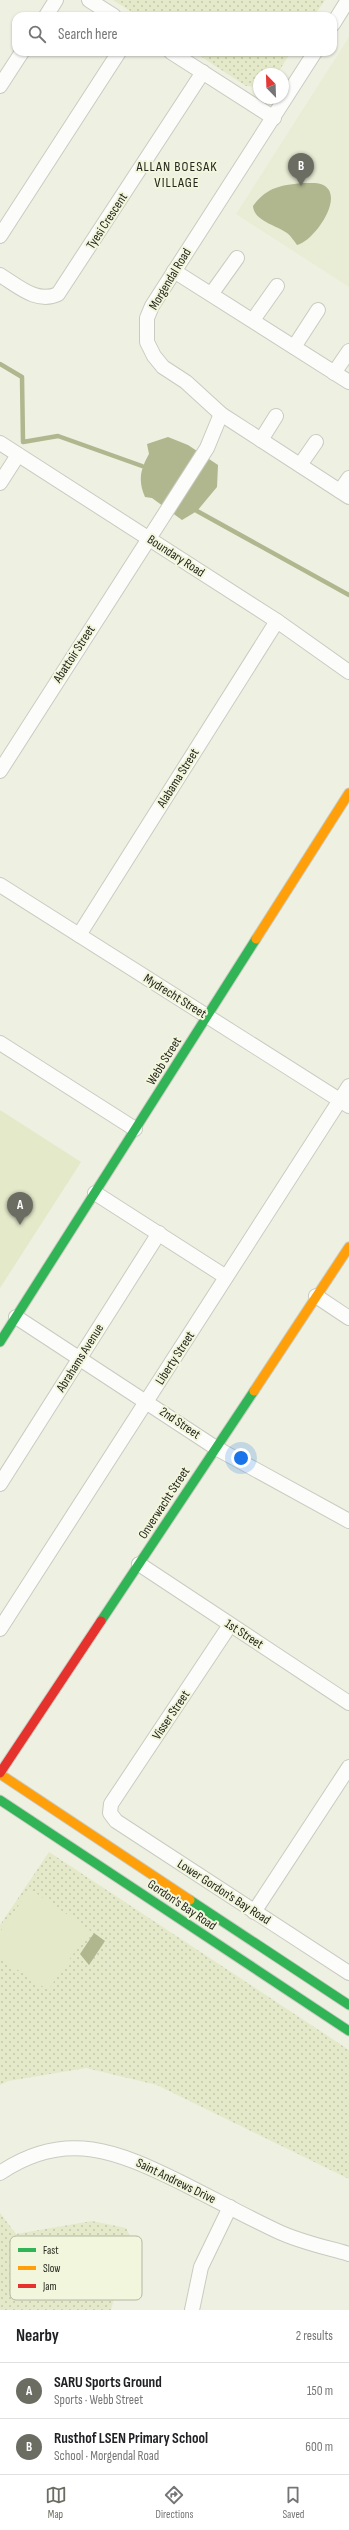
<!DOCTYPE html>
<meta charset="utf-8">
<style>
body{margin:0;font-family:"Sofia Sans Condensed",sans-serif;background:#f2f2f2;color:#202124}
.compass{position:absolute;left:253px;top:68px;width:36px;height:36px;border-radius:50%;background:#fff;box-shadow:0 1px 3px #0004;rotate:337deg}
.you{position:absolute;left:241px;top:1458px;width:14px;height:14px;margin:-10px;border:3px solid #fff;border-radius:50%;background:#1a73e8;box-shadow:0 0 0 6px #1a73e833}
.badge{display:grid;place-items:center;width:26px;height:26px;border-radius:50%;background:#6b6d62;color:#fff;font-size:13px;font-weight:700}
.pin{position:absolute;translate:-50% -33px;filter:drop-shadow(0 1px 2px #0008)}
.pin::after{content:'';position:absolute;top:21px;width:14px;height:12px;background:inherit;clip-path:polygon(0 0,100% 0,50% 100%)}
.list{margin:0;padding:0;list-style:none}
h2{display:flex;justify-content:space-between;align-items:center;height:52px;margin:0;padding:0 16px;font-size:17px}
h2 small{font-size:13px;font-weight:400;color:#757577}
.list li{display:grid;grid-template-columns:26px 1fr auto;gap:12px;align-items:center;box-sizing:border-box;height:56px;padding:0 16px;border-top:1px solid #e0e0e0}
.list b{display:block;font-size:15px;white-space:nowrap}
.list p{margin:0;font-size:13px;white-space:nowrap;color:#757577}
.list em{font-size:13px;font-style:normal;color:#757577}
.icon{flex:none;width:22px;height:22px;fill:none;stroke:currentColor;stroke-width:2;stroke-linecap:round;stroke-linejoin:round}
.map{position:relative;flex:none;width:349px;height:2310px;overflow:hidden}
.search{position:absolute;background:#fff;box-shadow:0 1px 3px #0004;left:12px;right:12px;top:12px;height:44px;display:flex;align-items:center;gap:10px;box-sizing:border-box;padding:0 14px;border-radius:12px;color:#757577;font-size:15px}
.sheet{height:164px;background:#fff}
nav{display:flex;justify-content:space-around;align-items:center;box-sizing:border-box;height:56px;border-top:1px solid #e0e0e0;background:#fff;font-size:11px;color:#757577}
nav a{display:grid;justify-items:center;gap:2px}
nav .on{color:#6b6d62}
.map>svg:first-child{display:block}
</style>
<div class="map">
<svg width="349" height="2310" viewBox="0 0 349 2310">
<defs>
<pattern id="grass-dots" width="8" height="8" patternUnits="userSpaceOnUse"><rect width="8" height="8" fill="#e4e9c9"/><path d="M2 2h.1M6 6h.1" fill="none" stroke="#c3c8ac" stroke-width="1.8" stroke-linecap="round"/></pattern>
</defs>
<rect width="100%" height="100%" fill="#eef0e2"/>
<polygon fill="#e9edd5" points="349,37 349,287 236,214"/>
<g fill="url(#grass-dots)">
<polygon points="113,0 325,0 314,16 138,16"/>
<polygon points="194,52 291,52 277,74 259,74 259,87 246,86"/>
<polygon points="49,1852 349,2050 349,2179 157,2085 86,2068 8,2081 0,2085 0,1925"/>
<polygon points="0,2213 16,2234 92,2221 126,2228 130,2236 111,2310 0,2310"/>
</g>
<g fill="#e4e9c9">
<polygon points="0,1110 81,1162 0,1288"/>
<polygon points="30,1889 90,1930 48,1990 0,1958 0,1932"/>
</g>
<g fill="#b0b68d">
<path d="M 304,183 C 310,183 320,182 325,186 C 344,199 313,242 297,245 C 294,241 291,236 287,233 C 276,225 254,221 253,206 C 267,187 281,185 304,183 Z"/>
<path d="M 168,437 L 188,445 L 218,465 L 217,487 L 197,511 L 182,520 L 152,498 L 145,497 C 138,481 140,470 149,454 L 147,444 Z"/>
<polygon points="94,1933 105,1941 89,1965 80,1954"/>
</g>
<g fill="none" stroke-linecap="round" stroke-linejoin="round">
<g stroke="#b0b68d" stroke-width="4.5">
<polyline points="0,364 22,377 23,442 58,436 142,466"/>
<polyline points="197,511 349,595"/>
</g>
<g stroke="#c9cbc0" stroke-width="16">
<g id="street">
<polyline points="89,0 114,16"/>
<polyline points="46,16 56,0"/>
<polyline points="333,24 348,0"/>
<polyline points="171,52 274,118"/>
<polyline points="315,52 152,306 147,318 147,342 154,356 163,367 186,382 221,414 349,497"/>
<polyline points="0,86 22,52"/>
<polyline points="0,236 119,52"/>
<polyline points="174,271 349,382"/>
<path d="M 0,275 C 18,286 37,304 58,294 L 203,72"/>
<polyline points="212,293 237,258"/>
<polyline points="253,320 277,286"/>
<polyline points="294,347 318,310"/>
<polyline points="334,373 349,351"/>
<polyline points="261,440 276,416"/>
<polyline points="0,443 277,621 349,672"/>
<polyline points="300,465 316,442"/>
<polyline points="0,483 18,455"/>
<polyline points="340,491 349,478"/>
<polyline points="0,771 207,448 221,414"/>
<polyline points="0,885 349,1106"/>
<polyline points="79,935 277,621"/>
<polyline points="0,1043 135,1129"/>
<polyline points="95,1193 226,1277"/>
<polyline points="316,1296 349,1318"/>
<polyline points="16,1317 216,1448 349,1521"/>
<polyline points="0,1484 159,1233"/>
<polyline points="139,1564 349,1703"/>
<polyline points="230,1625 111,1804 110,1813 116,1821 349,1973"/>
<polyline points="0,1629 349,1086"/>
<polyline points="254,1912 349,1767"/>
<path d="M 0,2173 C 66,2128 119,2152 182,2183 C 214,2199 245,2216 277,2231 C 300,2242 325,2247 349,2254"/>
<polyline points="192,2310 201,2267 230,2207"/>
</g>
</g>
<g stroke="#c9cbc0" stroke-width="11">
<g id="fast">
<polyline points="0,1342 256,939"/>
<polyline points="101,1621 254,1391"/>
<polyline points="0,1800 349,2031"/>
<polyline points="190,1900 349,2005"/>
</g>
</g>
<g stroke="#c9cbc0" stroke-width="11">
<g id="slow">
<polyline points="256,939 349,793"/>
<polyline points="254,1391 349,1247"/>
<polyline points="0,1774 190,1900"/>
</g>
</g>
<g stroke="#c9cbc0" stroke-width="11">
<polyline id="jam" points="0,1773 101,1621"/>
</g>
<use href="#street" stroke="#fcfdfb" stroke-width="14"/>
<use href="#fast" stroke="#30b455" stroke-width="9"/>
<use href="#slow" stroke="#ff9f0a" stroke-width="9"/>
<use href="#jam" stroke="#e5322d" stroke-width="9"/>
</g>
<g text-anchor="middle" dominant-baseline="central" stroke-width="4" stroke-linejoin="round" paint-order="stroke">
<g font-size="13" fill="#25261d" stroke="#f1f6dc">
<text transform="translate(107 221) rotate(-57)">Tyesi Crescent</text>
<text transform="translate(170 279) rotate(-59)">Morgendal Road</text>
<text transform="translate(176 556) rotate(33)">Boundary Road</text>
<text transform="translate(74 654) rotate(-57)">Abattoir Street</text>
<text transform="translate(178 778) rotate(-58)">Alabama Street</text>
<text transform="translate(175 996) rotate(32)">Mydrecht Street</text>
<text transform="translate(164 1061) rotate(-58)">Webb Street</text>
<text transform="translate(80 1358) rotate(-58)">Abrahams Avenue</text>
<text transform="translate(175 1358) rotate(-57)">Liberty Street</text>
<text transform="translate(180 1423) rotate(34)">2nd Street</text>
<text transform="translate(164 1503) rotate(-57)">Onverwacht Street</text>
<text transform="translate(244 1634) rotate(33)">1st Street</text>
<text transform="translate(171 1715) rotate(-56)">Visser Street</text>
<text transform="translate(224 1892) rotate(33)">Lower Gordon's Bay Road</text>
<text transform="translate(182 1905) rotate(34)">Gordon's Bay Road</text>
<text transform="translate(176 2181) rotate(26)">Saint Andrews Drive</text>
</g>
<g font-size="14" letter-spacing="1" fill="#25261d" stroke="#f1f6dc">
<text x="177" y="166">ALLAN BOESAK<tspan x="177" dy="16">VILLAGE</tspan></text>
</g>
</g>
<rect x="10" y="2236" width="132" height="64" rx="6" fill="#f1f6dc" stroke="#b4b8a3" stroke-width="1"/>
<rect x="18" y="2248" width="18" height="4" fill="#30b455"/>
<rect x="18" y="2266" width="18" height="4" fill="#ff9f0a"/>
<rect x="18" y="2284" width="18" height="4" fill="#e5322d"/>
<g font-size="11" fill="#25261d">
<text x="43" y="2254">Fast</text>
<text x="43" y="2272">Slow</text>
<text x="43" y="2290">Jam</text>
</g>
</svg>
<svg class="compass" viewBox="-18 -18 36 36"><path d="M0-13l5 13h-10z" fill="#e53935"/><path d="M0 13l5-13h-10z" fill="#757577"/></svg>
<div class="you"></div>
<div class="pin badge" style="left:20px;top:1225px">A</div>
<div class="pin badge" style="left:301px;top:186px">B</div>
<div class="search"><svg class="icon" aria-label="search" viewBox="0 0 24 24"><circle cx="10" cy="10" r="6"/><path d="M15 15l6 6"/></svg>Search here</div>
</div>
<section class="sheet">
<h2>Nearby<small>2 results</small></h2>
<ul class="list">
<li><span class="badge">A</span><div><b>SARU Sports Ground</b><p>Sports · Webb Street</p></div><em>150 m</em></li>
<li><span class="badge">B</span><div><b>Rusthof LSEN Primary School</b><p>School · Morgendal Road</p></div><em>600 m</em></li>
</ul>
</section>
<nav>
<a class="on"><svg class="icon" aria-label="map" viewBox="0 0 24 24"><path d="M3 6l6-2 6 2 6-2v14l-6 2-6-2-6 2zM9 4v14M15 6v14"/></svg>Map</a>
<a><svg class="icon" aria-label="directions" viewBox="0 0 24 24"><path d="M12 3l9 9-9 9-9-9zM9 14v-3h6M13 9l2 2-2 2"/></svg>Directions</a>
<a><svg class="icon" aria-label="saved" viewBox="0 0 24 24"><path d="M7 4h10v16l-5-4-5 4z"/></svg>Saved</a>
</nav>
